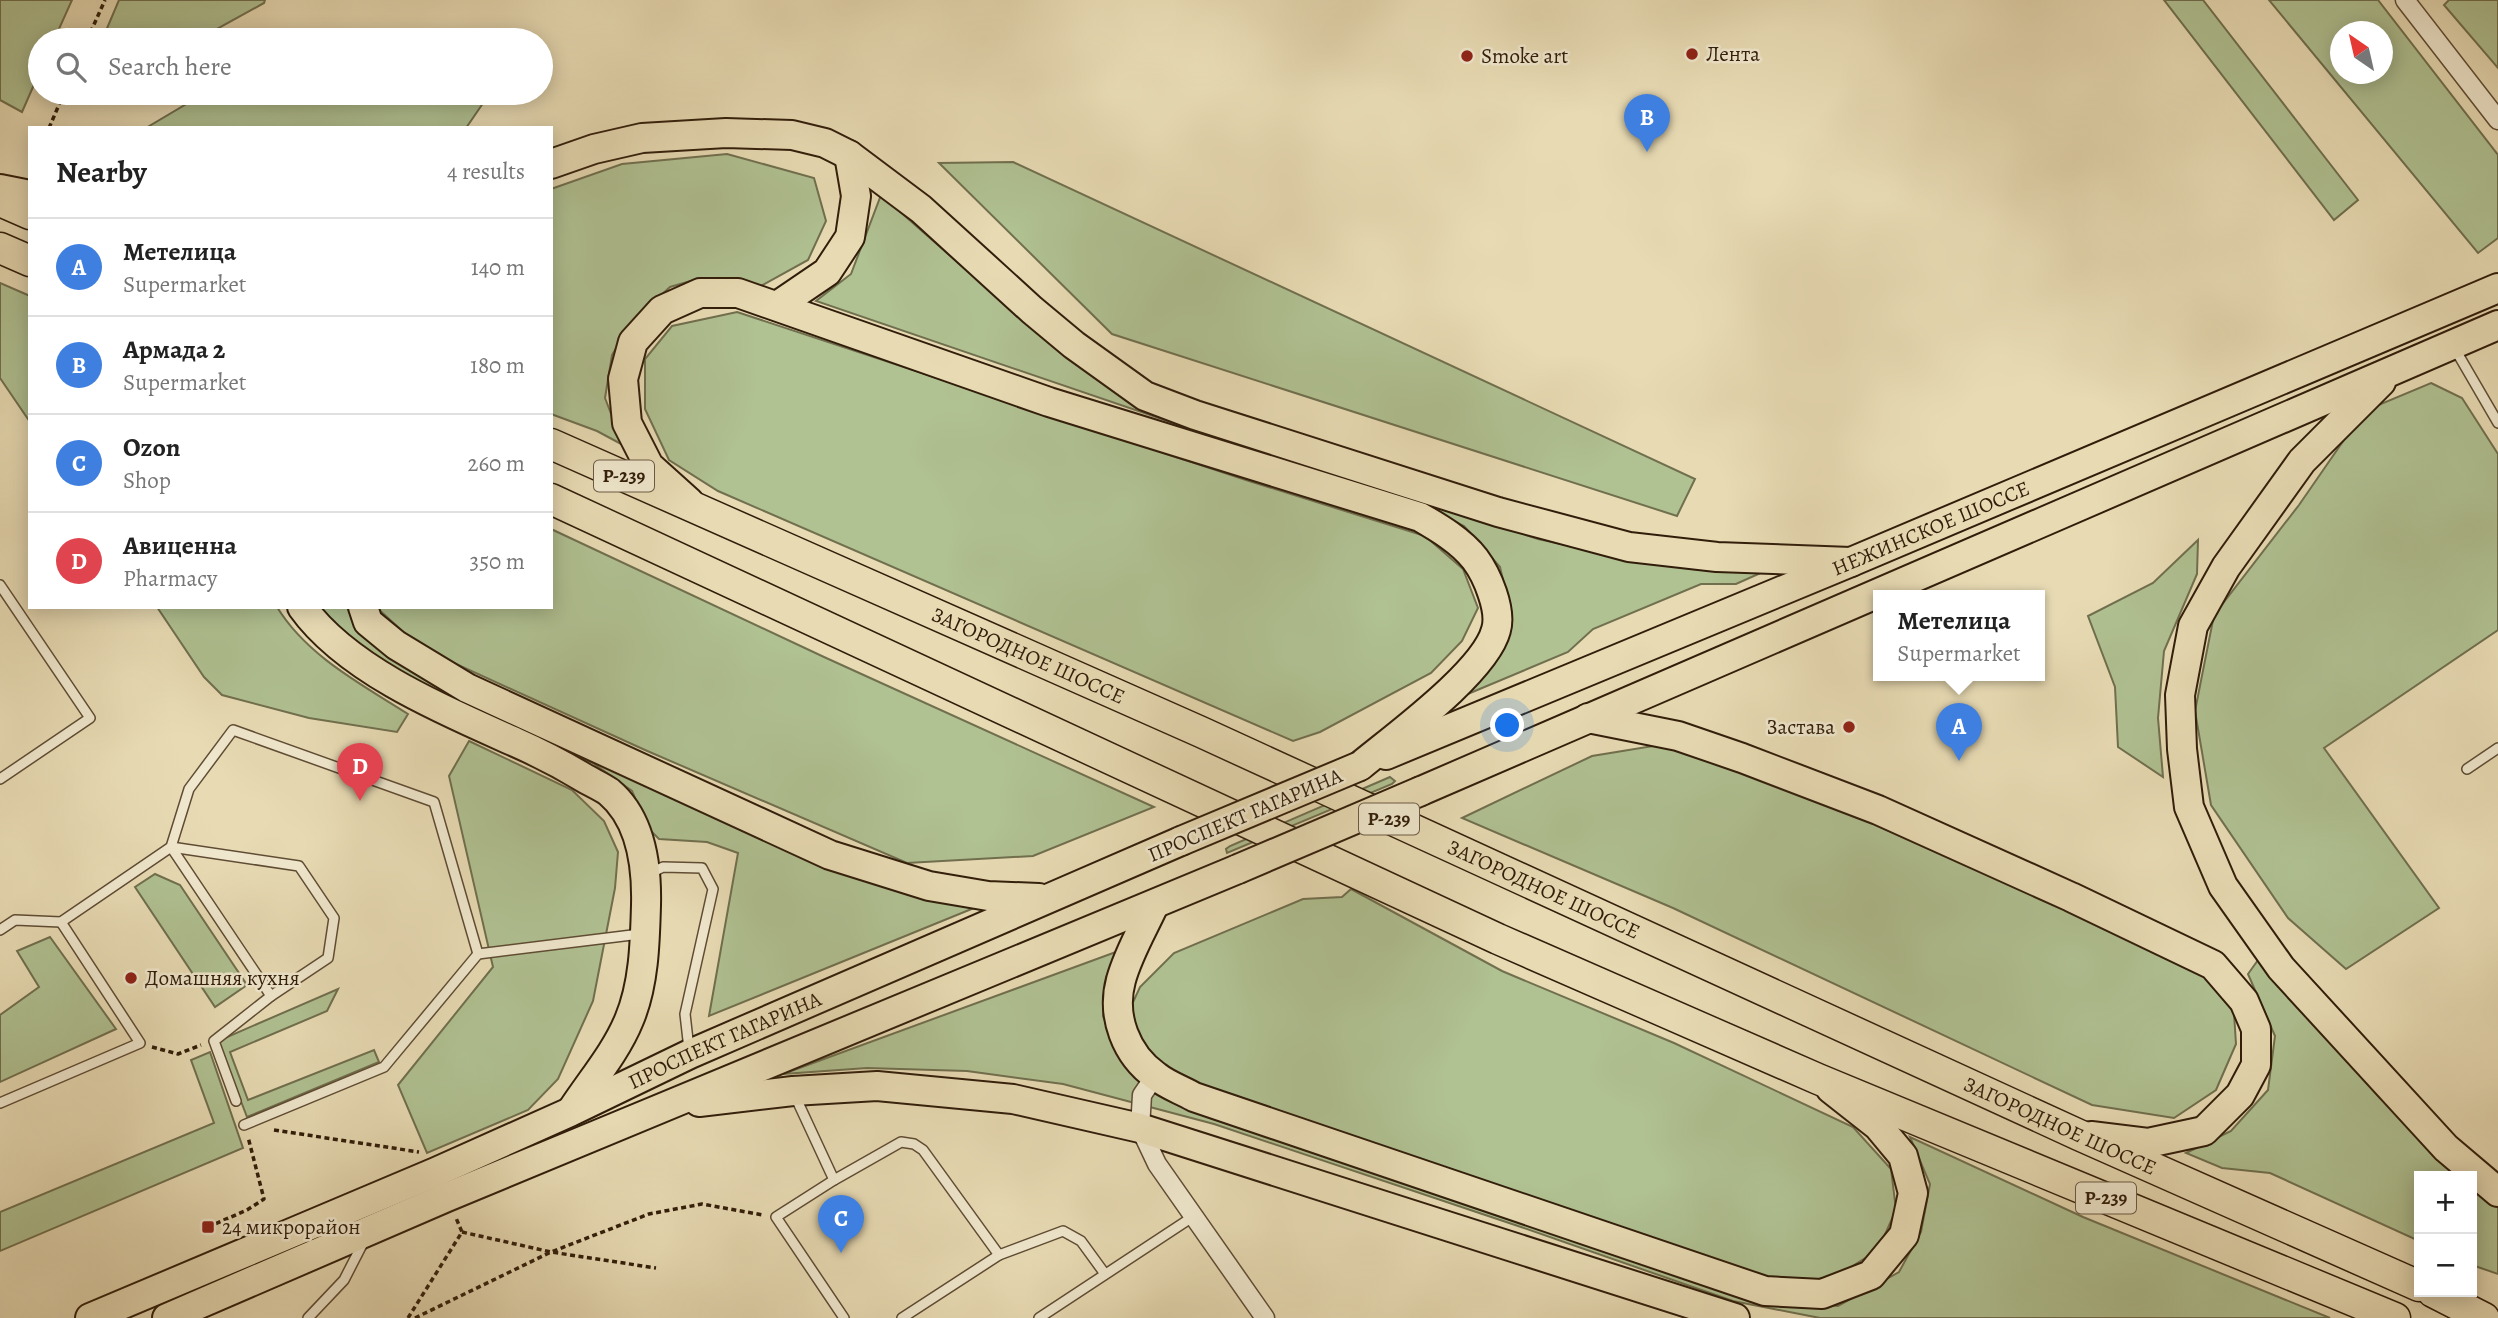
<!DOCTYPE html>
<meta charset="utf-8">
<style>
body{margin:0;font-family:Alegreya,serif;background:#f6f6f6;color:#222}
.controls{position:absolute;right:21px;bottom:21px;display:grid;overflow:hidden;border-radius:0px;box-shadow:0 4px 18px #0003}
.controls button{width:63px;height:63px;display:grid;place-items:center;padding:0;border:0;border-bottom:2px solid #e0e0e0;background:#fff;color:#222;font:35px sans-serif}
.compass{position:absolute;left:2330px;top:21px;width:63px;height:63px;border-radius:50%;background:#fff;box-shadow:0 4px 18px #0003;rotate:326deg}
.you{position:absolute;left:1508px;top:726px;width:24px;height:24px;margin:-18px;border:5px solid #fff;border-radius:50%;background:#1a73e8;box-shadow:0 0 0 10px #1a73e833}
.badge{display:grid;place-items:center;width:46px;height:46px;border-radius:50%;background:#7c3aed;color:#fff;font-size:23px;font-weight:700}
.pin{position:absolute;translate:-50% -58px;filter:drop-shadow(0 2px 4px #0008)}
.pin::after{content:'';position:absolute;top:37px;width:24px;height:21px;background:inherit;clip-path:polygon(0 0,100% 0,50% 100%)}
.popup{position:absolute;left:1873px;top:590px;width:172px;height:91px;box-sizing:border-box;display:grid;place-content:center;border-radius:0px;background:#fff;filter:drop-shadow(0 2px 5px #0005);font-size:23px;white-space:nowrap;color:#767676}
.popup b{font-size:26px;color:#222}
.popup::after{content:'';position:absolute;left:50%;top:100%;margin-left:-14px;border:14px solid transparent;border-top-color:#fff}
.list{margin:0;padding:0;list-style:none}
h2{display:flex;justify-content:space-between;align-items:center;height:91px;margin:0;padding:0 28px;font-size:30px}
h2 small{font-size:23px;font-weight:400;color:#767676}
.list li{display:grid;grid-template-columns:46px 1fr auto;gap:21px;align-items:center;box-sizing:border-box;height:98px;padding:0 28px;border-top:2px solid #e0e0e0}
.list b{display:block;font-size:26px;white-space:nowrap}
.list p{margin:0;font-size:23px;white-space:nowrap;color:#767676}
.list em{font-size:23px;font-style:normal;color:#767676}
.icon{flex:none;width:38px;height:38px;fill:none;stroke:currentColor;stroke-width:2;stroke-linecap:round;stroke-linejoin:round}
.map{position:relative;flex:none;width:2498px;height:1318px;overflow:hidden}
.search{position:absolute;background:#fff;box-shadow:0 4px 18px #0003;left:28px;top:28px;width:525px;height:77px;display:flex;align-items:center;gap:18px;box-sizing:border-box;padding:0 24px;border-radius:38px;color:#767676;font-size:26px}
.panel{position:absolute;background:#fff;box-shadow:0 4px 18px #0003;left:28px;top:126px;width:525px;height:483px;border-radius:0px}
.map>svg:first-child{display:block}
</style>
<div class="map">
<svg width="2498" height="1318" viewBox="0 0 2498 1318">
<rect width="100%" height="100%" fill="#e8dbb4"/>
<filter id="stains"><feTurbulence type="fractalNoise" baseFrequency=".00286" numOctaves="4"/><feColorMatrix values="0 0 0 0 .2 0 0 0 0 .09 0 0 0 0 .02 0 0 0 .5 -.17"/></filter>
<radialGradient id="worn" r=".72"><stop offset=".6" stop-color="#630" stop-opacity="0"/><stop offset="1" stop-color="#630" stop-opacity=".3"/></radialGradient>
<g fill="#b0c192" stroke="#706f4e" stroke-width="2" fill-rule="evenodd">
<polygon points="0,0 72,0 54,40 40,40 40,71 22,112 0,100"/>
<polygon points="119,0 265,0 264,3 197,40 102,40"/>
<polygon points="2164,0 2203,0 2358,200 2334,220"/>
<path d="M 2269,0 L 2378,0 L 2498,155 L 2498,238 L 2478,253 ZM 2340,32 L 2382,32 L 2382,74 L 2340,74 Z"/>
<polygon points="2449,0 2498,0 2498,68 2444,5"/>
<polygon points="205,93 307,93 348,100 350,93 490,93 466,128 146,128"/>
<polygon points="727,154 814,178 826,221 808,260 759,287 701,278 670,287 631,323 612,355 605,398 623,445 597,431 551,414 551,189 622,164"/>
<polygon points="1013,162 1695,479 1677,516 1112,334 939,163"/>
<polygon points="881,195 963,267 1118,392 1155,411 1538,539 1640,561 1691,569 1765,571 1736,584 1701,584 1593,629 1568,652 1463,696 1508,602 1500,567 1464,526 1416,503 1194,430 816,301 851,274"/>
<polygon points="0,283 30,296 30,422 0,378"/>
<polygon points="737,312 1249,481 1425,536 1463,569 1478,608 1462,641 1431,673 1320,732 1293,741 718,491 669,460 645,409 645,359 672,326"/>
<polygon points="2431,383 2462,398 2498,454 2498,630 2324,748 2439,908 2346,969 2288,918 2211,805 2195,711 2214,615 2299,505 2364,411"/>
<polygon points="551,529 824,657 1154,807 1033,856 907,863 645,750 421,648 376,607 551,607"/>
<polygon points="2198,540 2197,574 2164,651 2158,718 2163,777 2118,747 2115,687 2088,616 2153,583"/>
<path d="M 157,607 L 277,607 C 307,656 361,684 408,714 L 397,732 L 309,718 L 222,695 L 204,677 Z"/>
<polygon points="315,607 349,607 359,629 911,895 974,908 709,1016 738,853 707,842 659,839 648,828 632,791 593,763 413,684 356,650"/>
<polygon points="469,741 572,790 604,821 618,852 615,888 593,1001 558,1079 528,1110 427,1153 398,1085 493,967 449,776"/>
<polygon points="1659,745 1777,782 1962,859 2210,977 2234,1013 2236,1044 2216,1090 2174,1118 2092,1105 1673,908 1462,818 1592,756"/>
<polygon points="1390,777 1395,781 1392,784 1227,853 1226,849 1230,846"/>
<polygon points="155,874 180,885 247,985 215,1007 135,887"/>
<polygon points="1351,889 1502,971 1674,1043 1853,1127 1891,1169 1896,1210 1878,1250 1829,1281 1777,1281 1261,1108 1181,1076 1143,1050 1128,1013 1140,987 1174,953 1303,899 1342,897"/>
<polygon points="50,937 116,1029 0,1082 0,1015 39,987 17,951"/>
<polygon points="1124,949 1106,977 1103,1016 1116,1049 1135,1073 1767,1300 1838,1306 1899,1272 1921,1232 1930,1184 1910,1137 2083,1217 2330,1318 1820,1318 1733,1301 1521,1227 1214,1124 1063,1084 967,1071 867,1068 783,1074"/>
<polygon points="2258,960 2379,1097 2462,1176 2419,1176 2419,1241 2270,1173 2222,1168 2186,1153 2231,1131 2268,1090 2275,1036 2248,974"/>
<polygon points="338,989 327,1011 230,1052 248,1100 374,1050 379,1062 247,1117 218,1041"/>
<polygon points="210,1052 243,1148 0,1251 0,1212 214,1123 191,1060"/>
<polygon points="2472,1184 2498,1204 2498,1274 2472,1265"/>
</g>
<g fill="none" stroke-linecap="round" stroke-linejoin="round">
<g stroke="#5f4c34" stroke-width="12">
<g id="service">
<polyline points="2455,349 2498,423"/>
<polyline points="0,585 90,718 0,779"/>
<polyline points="2467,769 2498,748"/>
<polyline points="171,847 271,996 214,1041 236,1101"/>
<polyline points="171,847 299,866 334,918 328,958 271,996"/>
<polyline points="649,874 663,867 702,868 713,889 685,1014 689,1049"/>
<polyline points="0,930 15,920 61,922"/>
<polyline points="795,1096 834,1180 901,1142 914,1144 923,1150 999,1255 1063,1231 1081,1241 1105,1274"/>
<polyline points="0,1103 140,1043 61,922 171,847 189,789 233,730 434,802 478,954 640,934"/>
<polyline points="244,1125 384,1067 478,954"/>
<polyline points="834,1180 776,1217 844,1318"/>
<polyline points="308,1318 344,1280 364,1241"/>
<polyline points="902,1318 999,1255"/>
<polyline points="1039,1318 1194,1216"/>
</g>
</g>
<g stroke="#5f4c34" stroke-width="21">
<g id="minor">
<polyline points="2405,0 2498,120"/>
<polyline points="1155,1076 1142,1095 1140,1128 1157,1164 1265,1318"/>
</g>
</g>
<g stroke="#311d0a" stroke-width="32">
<g id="primary">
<polyline points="551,164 594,149 642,138 726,133 792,135 825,143 849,155 921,209 1032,310 1074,345 1145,396 1195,415 1498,512 1629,547 1717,557 1851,562"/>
<polyline points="0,189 30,195"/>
<polyline points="777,306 827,272 850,237 856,196 849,155"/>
<polyline points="2381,382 2302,461 2226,567 2193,626 2180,695 2182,749 2189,807 2223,886 2281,968 2446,1148 2498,1192"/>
<path d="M 689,502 L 649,466 L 627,423 L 623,379 L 633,342 L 662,310 L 700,293 L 738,293 L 1049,402 L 1420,517 C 1439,528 1461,541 1475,559 C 1487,575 1502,610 1496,630 C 1485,672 1395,737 1360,766"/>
<path d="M 302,607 C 347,670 445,711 515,742 C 540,753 563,765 586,779 C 593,783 602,787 609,792 C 641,819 647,866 646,905 C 645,942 644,985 629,1020 C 616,1052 591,1081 572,1110"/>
<polyline points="363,607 368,622 396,645 467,688 830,855 929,886 988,896 1039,898"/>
<polyline points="1588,718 1678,736 1742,758 1878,810 2071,897 2213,965 2244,1001 2256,1029 2256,1065 2240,1095 2204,1131 2148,1143 2091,1136"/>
<path id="s1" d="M 1386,755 L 1851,562 L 2498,288"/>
<polyline points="1421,791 2498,325"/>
<path d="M 1154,905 C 1143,929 1128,954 1121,980 C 1111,1016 1126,1055 1156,1076 C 1167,1085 1182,1090 1194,1097 L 1765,1291 L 1822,1294 L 1871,1275 L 1904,1235 L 1913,1193 L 1903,1156 L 1878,1126 L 1831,1089"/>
<polyline points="699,1102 793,1091 877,1086 1013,1099 1140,1128 1735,1318"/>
<path id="s2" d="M 90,1318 L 436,1172 L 570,1112 L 690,1054 L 1181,841"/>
<polyline points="167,1318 447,1197 1238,869"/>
</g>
</g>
<g stroke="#311d0a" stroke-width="33">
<g id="trunk">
<polyline points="0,201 30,214"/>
<polyline points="0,248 30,261"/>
<path id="s3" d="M 551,444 L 1201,732 L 2079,1135 L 2419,1286"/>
<polyline points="551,499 1498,939 1818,1079 2395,1318"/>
<polyline points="2433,1292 2484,1318"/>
</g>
</g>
<g stroke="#311d0a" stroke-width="3.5" stroke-dasharray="5 3.5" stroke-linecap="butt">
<polyline points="87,40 105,0"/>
<polyline points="49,128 64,93"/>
<polyline points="152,1047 178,1054 201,1045"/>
<polyline points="274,1130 419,1152"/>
<polyline points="208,1227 247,1210 264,1199 248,1137"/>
<polyline points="462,1232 551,1252 656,1268"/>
<polyline points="408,1318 462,1232 456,1218"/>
<polyline points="415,1318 551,1252 649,1214 702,1204 763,1215"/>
</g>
<use href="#service" stroke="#f0e8ce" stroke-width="9"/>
<use href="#minor" stroke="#f0e8ce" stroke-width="18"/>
<use href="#primary" stroke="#e8dbb4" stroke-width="28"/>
<use href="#trunk" stroke="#e8dbb4" stroke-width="30"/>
<g stroke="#311d0a" stroke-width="32" stroke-linecap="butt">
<g id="primary-bridge">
<polyline points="1181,841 1360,766"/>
<polyline points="1238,869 1421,791"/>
</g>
</g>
<use href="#primary-bridge" stroke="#e8dbb4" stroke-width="28"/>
</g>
<g fill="#8f2418" stroke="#f0e8ce" stroke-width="2.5">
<circle cx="1692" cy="54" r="7"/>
<circle cx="1467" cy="56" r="7"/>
<circle cx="1849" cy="727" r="7"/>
<circle cx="131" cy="978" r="7"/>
<rect x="201" y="1220" width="14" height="14" rx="3.5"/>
</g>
<g text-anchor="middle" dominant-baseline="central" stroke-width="5" stroke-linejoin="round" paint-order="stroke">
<g fill="#f0e8ce" stroke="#6a5a45" stroke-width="2">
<rect x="594" y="460.5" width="60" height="31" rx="5"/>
<rect x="1359" y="803.5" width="60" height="31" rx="5"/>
<rect x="2076" y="1182.5" width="60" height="31" rx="5"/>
</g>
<g font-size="19" font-weight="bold" fill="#311d0a">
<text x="624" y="476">Р-239</text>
<text x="1389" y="819">Р-239</text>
<text x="2106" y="1198">Р-239</text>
</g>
<g font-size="21" fill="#311d0a" stroke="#f0e8ce" text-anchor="start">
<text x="1706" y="54">Лента</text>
<text x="1481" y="56">Smoke art</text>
<text x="1835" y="727" text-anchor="end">Застава</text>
<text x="145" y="978">Домашняя кухня</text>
<text x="222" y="1227">24 микрорайон</text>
</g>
<g font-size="21" fill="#311d0a" stroke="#f0e8ce">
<text stroke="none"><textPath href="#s1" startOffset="590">НЕЖИНСКОЕ ШОССЕ</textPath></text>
<text stroke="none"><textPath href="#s3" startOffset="522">ЗАГОРОДНОЕ ШОССЕ</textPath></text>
<text transform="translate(1245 815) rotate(-23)">ПРОСПЕКТ ГАГАРИНА</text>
<text stroke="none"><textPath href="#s3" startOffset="1088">ЗАГОРОДНОЕ ШОССЕ</textPath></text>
<text stroke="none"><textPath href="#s2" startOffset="693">ПРОСПЕКТ ГАГАРИНА</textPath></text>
<text stroke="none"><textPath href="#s3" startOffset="1656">ЗАГОРОДНОЕ ШОССЕ</textPath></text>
</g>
</g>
<rect width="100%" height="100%" filter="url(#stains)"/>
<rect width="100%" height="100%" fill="url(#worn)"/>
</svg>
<div class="controls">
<button>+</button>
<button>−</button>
</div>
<svg class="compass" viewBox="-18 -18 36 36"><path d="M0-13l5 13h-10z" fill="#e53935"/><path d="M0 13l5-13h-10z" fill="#767676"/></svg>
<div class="you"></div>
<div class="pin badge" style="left:1959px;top:761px;background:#3f7fe0">A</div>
<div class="popup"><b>Метелица</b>Supermarket</div>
<div class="pin badge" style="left:1647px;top:152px;background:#3f7fe0">B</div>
<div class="pin badge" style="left:841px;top:1253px;background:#3f7fe0">C</div>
<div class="pin badge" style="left:360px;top:801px;background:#e0444e">D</div>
<div class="search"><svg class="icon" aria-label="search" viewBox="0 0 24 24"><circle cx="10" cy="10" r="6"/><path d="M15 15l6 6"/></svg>Search here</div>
<section class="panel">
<h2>Nearby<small>4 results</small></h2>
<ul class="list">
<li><span class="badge" style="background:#3f7fe0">A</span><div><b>Метелица</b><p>Supermarket</p></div><em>140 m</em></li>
<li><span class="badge" style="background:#3f7fe0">B</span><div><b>Армада 2</b><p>Supermarket</p></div><em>180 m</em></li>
<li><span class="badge" style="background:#3f7fe0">C</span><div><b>Ozon</b><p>Shop</p></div><em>260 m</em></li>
<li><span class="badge" style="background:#e0444e">D</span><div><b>Авиценна</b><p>Pharmacy</p></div><em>350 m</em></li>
</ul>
</section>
</div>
